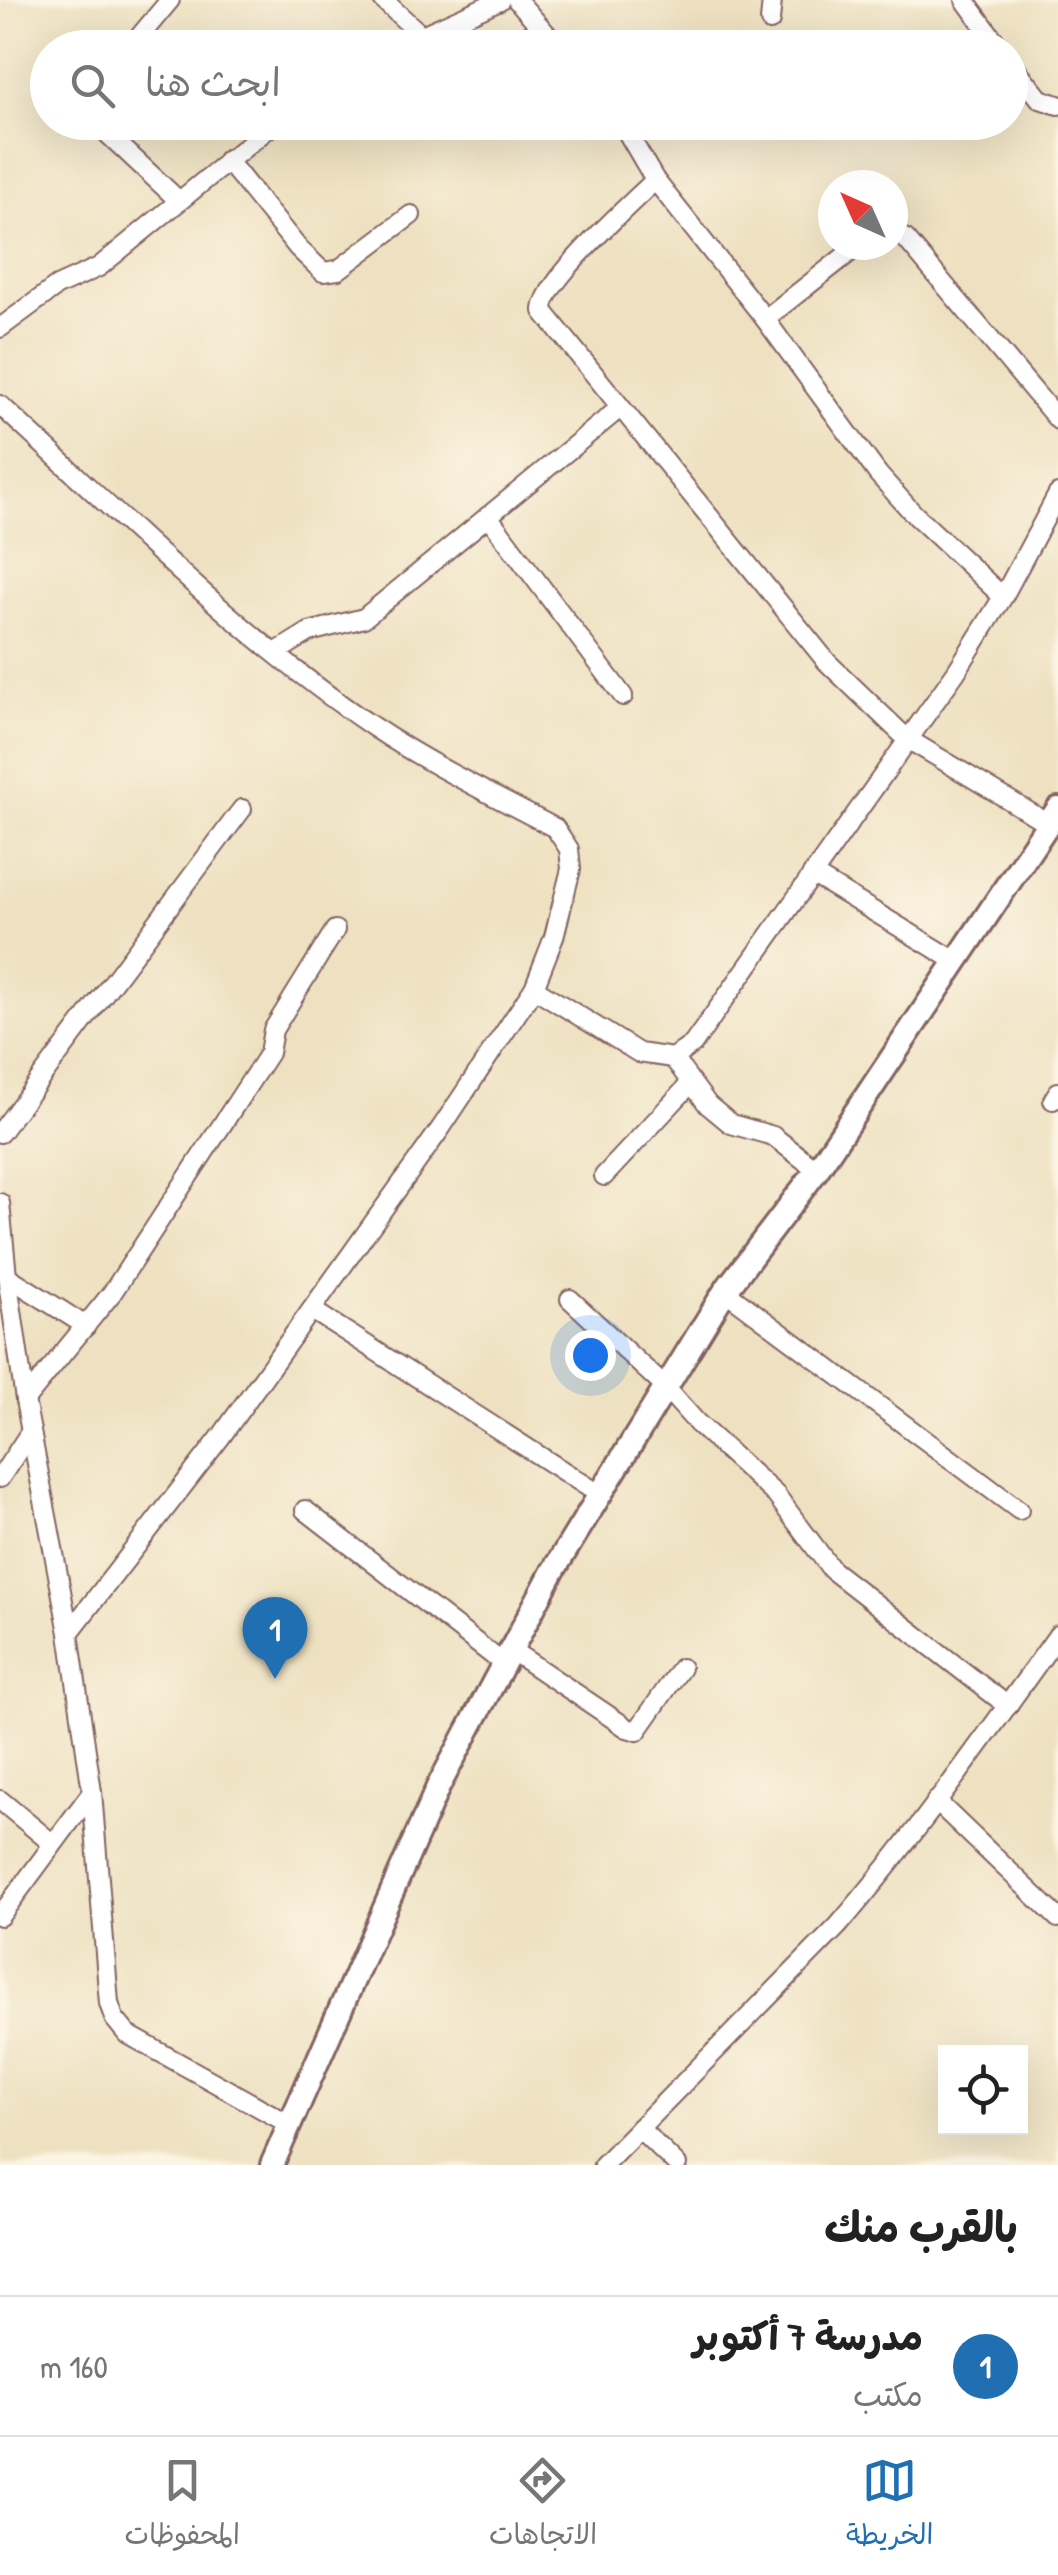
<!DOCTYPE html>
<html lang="ar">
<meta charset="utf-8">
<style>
body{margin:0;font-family:"Patrick Hand","Playpen Sans Arabic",sans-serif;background:#f2f2f2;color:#222;direction:rtl}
.controls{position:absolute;right:30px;bottom:30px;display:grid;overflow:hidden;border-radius:0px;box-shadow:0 10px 40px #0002}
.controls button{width:90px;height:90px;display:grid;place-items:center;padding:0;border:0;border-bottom:2px solid #e0e0e0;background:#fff;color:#222;font:50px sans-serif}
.compass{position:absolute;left:818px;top:170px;width:90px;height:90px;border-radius:50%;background:#fff;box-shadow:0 10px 40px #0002;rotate:315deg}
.you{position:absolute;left:590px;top:1355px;width:35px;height:35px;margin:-25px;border:8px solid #fff;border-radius:50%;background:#1a73e8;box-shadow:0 0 0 15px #1a73e833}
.badge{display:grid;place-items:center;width:65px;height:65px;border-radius:50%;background:#1f6fb2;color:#fff;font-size:32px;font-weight:700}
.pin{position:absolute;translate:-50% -82px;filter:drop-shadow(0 2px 5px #0008)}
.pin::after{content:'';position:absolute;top:52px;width:35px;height:30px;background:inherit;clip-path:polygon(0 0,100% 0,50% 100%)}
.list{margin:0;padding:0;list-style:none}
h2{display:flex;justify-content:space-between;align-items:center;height:130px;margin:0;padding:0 40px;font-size:42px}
h2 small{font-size:32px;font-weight:400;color:#767676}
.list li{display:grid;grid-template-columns:65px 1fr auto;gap:30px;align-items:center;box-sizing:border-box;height:140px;padding:0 40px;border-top:2px solid #e0e0e0}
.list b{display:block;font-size:38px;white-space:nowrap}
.list p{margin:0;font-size:32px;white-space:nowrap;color:#767676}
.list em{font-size:32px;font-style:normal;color:#767676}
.icon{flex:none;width:55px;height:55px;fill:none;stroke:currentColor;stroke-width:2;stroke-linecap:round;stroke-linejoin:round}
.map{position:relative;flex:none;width:1058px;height:2165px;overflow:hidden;direction:ltr}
.search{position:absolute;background:#fff;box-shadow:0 10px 40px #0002;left:30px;right:30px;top:30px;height:110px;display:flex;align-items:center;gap:25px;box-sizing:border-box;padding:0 35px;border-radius:55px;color:#767676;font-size:38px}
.sheet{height:270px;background:#fff}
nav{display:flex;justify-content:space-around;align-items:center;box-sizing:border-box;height:140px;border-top:2px solid #e0e0e0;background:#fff;font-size:28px;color:#767676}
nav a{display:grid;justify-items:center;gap:5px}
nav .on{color:#1f6fb2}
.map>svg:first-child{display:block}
</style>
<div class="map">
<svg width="1058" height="2165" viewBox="0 0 1058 2165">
<rect width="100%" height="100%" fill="#fcf5e5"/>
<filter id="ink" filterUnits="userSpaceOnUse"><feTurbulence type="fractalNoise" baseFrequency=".01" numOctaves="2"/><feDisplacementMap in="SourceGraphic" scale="20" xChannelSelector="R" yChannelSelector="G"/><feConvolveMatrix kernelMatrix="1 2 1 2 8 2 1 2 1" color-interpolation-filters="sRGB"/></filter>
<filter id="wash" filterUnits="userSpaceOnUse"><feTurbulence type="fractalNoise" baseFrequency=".0048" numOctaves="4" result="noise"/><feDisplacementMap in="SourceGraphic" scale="40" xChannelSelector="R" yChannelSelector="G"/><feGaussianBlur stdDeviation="2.25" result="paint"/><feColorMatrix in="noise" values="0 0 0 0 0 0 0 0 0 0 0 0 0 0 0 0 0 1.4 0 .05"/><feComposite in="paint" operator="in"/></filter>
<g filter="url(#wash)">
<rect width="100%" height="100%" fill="#eee1c1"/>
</g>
<g filter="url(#ink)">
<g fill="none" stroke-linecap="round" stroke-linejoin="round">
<g stroke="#836360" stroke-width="22">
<g id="minor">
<polyline points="383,0 420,34"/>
<polyline points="517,0 559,48"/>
<polyline points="965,0 1000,48"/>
<polyline points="770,21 772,0"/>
<polyline points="130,48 170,0"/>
<polyline points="393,48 500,0"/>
<polyline points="1010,61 1040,99 1058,105"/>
<polyline points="95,122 178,200"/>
<polyline points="621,122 655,180 765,319 878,474 913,513 1003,597"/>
<polyline points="227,160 298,248 323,272 338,270 411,215"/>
<path d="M 655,180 C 632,203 541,283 543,311 L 827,662 L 906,738 L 1049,824"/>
<polyline points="893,233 906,239 1058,420"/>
<polyline points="765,319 859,245"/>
<polyline points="0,328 57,286 99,267 276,122"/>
<path d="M 0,405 C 122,516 238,636 375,728 C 432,766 495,796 555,828 L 569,849 L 571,869 L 554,937 L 534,988 L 441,1128 L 220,1438 L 69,1633"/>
<polyline points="488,516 623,696"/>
<polyline points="275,653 309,632 364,618 620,408"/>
<polyline points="812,874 954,960"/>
<polyline points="534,988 639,1053 673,1058 693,1044 956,672 1003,597 1058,494"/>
<polyline points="673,1058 708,1105 731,1124 773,1136 817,1170"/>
<polyline points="1053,1100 1058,1092"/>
<polyline points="0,1133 242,809"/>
<polyline points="604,1176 691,1083"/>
<polyline points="0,1203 7,1276 25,1400 69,1633 92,1792 109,2003 114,2018 127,2034 289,2124"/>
<polyline points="7,1276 86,1326"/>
<polyline points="725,1291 1019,1510"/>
<polyline points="570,1299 666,1388 697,1423 776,1495 832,1570 1008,1706"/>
<polyline points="312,1310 599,1494"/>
<polyline points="25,1400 112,1293 269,1053 273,1030 335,930"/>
<polyline points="0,1478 31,1431"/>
<polyline points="305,1510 504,1664"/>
<polyline points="511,1650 627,1728 637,1731 681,1668"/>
<polyline points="0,1800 53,1844"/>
<polyline points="936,1801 1058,1918"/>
<polyline points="0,1916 92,1792"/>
<polyline points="639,2128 677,2165"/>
<path d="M 603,2165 L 838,1926 C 917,1834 987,1734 1058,1635"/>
</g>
</g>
<g stroke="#836360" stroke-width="28">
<polyline id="tertiary" points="272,2165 438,1787 553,1571 725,1291 817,1170 1058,809"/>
</g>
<use href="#minor" stroke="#fff" stroke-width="18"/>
<use href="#tertiary" stroke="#fff" stroke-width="22"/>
</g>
</g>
</svg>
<div class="controls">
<button><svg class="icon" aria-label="locate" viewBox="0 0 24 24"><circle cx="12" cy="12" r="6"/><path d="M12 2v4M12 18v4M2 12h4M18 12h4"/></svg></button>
</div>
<svg class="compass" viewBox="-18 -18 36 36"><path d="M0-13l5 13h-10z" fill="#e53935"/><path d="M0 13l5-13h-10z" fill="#767676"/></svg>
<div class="you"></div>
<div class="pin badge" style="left:275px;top:1679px">1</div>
<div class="search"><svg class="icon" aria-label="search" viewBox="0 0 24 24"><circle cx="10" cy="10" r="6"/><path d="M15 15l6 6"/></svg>ابحث هنا</div>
</div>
<section class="sheet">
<h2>بالقرب منك<small></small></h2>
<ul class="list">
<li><span class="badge">1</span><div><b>مدرسة 7 أكتوبر</b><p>مكتب</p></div><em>160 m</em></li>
</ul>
</section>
<nav>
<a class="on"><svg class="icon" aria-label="map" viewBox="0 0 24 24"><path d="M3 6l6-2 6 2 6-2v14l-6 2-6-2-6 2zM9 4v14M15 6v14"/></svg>الخريطة</a>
<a><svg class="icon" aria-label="directions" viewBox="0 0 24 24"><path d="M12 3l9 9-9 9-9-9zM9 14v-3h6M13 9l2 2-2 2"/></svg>الاتجاهات</a>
<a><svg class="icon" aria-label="saved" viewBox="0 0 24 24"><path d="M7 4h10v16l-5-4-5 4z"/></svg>المحفوظات</a>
</nav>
